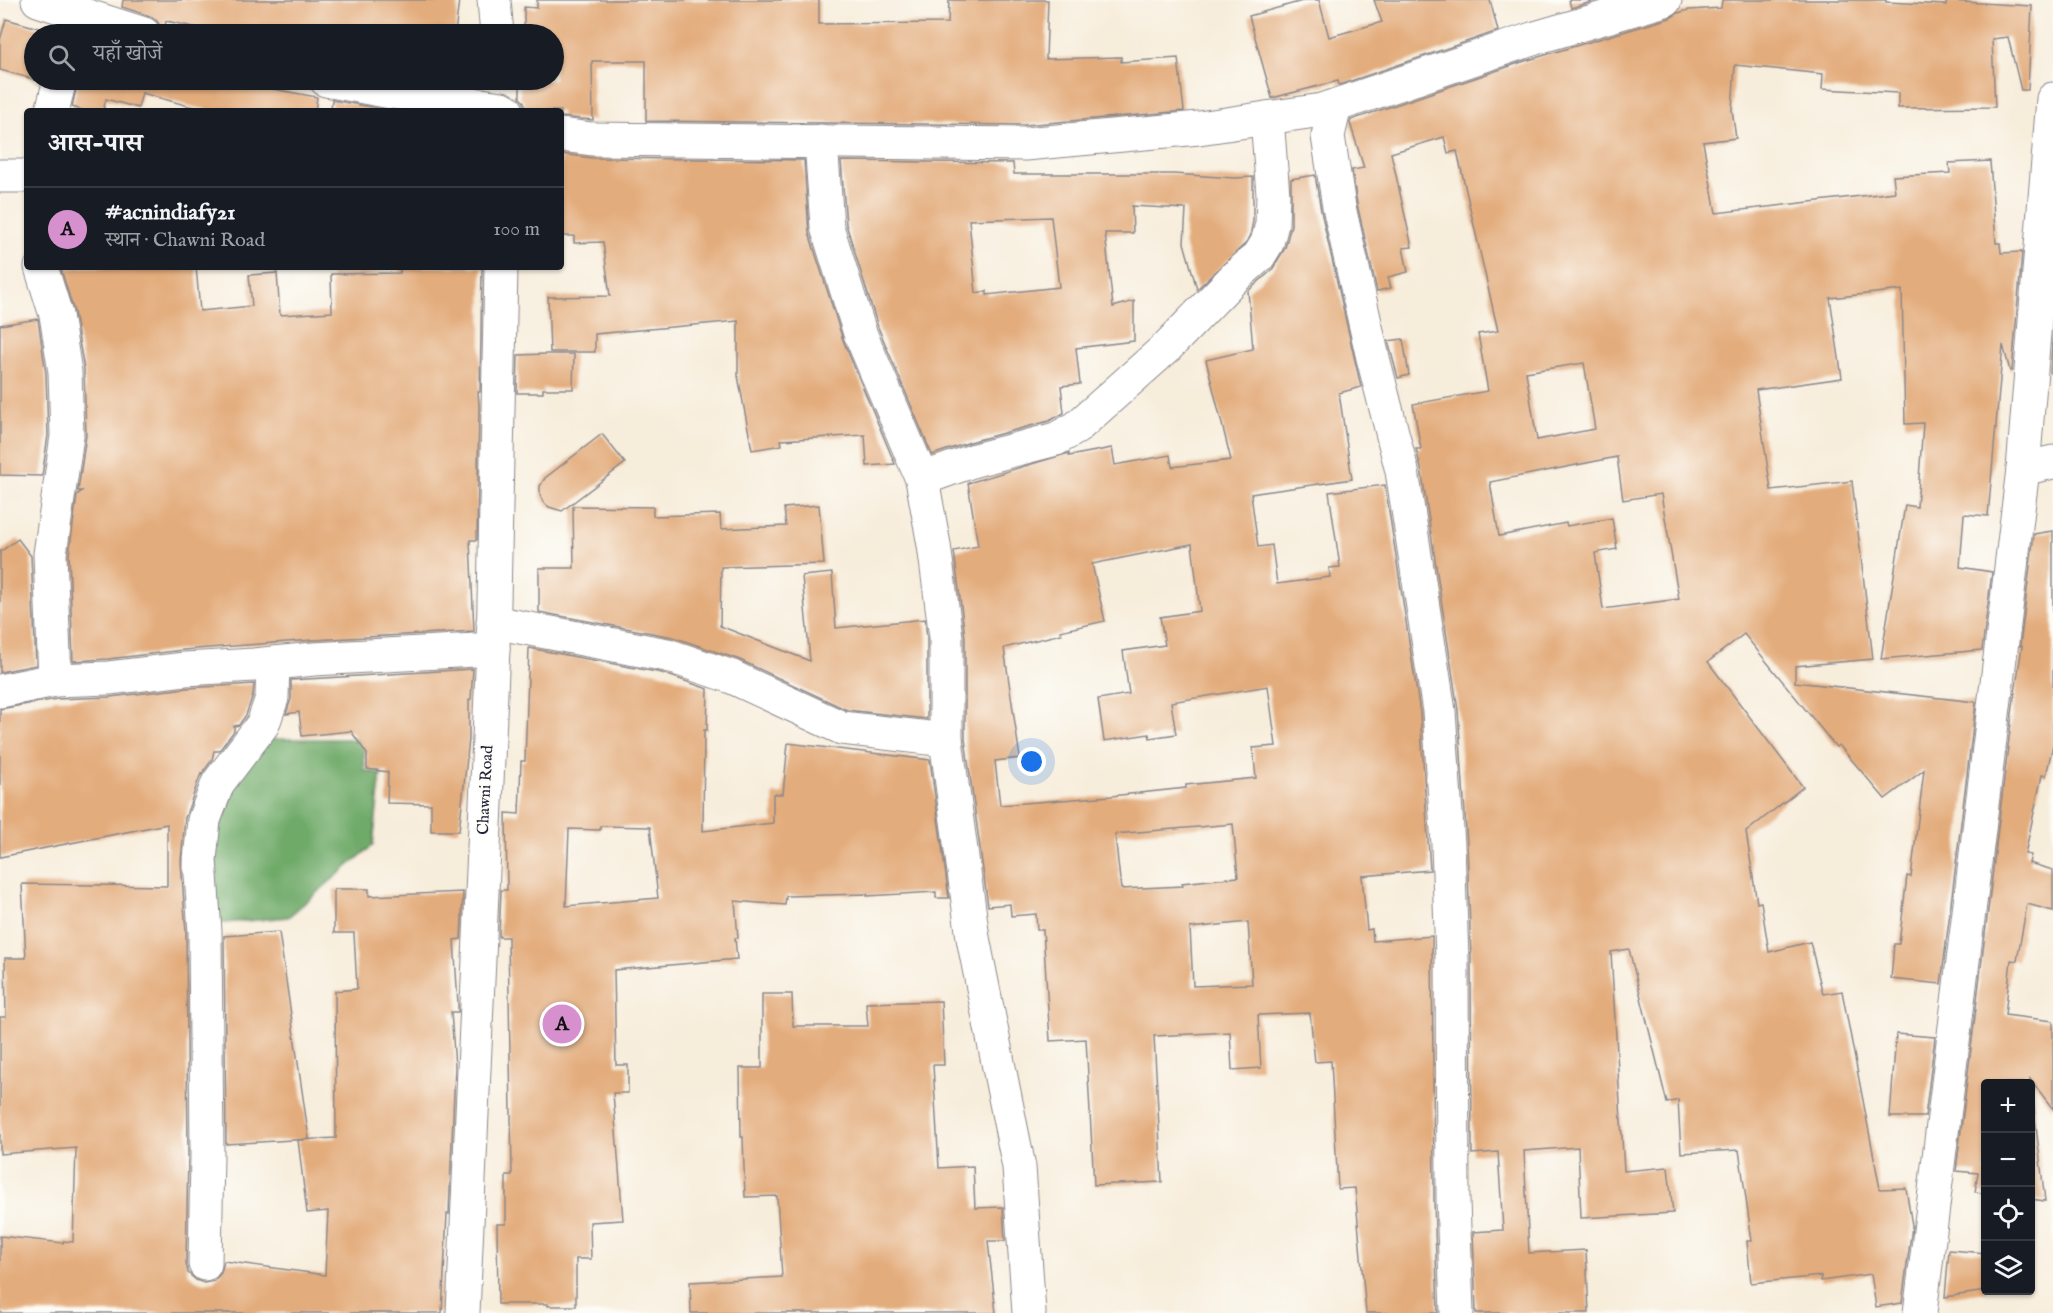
<!DOCTYPE html>
<html lang="hi">
<meta charset="utf-8">
<style>
body{margin:0;font-family:"IM FELL English","Noto Serif Devanagari",serif;background:#20242c;color:#f1f3f6}
.controls{position:absolute;right:18px;bottom:18px;display:grid;overflow:hidden;border-radius:6px;box-shadow:0 2px 4px #0004}
.controls button{width:54px;height:54px;display:grid;place-items:center;padding:0;border:0;border-bottom:2px solid #363941;background:#171b24;color:#f1f3f6;font:30px sans-serif}
.you{position:absolute;left:1032px;top:762px;width:21px;height:21px;margin:-15px;border:4px solid #fff;border-radius:50%;background:#1a73e8;box-shadow:0 0 0 9px #1a73e833}
.badge{display:grid;place-items:center;width:39px;height:39px;border-radius:50%;background:#d690ce;color:#111;font-size:20px;font-weight:700}
.pin{position:absolute;translate:-50% -50%;border:3px solid #fff;box-shadow:0 2px 6px #0006}
.list{margin:0;padding:0;list-style:none}
h2{display:flex;justify-content:space-between;align-items:center;height:78px;margin:0;padding:0 24px;font-size:26px}
h2 small{font-size:20px;font-weight:400;color:#9ea1a6}
.list li{display:grid;grid-template-columns:39px 1fr auto;gap:18px;align-items:center;box-sizing:border-box;height:84px;padding:0 24px;border-top:2px solid #363941}
.list b{display:block;font-size:22px;white-space:nowrap}
.list p{margin:0;font-size:20px;white-space:nowrap;color:#9ea1a6}
.list em{font-size:20px;font-style:normal;color:#9ea1a6}
.icon{flex:none;width:33px;height:33px;fill:none;stroke:currentColor;stroke-width:2;stroke-linecap:round;stroke-linejoin:round}
.map{position:relative;flex:none;width:2053px;height:1313px;overflow:hidden}
.search{position:absolute;background:#171b24;box-shadow:0 2px 4px #0004;left:24px;top:24px;width:540px;height:66px;display:flex;align-items:center;gap:15px;box-sizing:border-box;padding:0 21px;border-radius:33px;color:#9ea1a6;font-size:22px}
.panel{position:absolute;background:#171b24;box-shadow:0 2px 4px #0004;left:24px;top:108px;width:540px;height:162px;border-radius:6px}
.map>svg:first-child{display:block}
</style>
<div class="map">
<svg width="2053" height="1313" viewBox="0 0 2053 1313">
<rect width="100%" height="100%" fill="#fdfcf7"/>
<filter id="ink" filterUnits="userSpaceOnUse"><feTurbulence type="fractalNoise" baseFrequency=".0167" numOctaves="2"/><feDisplacementMap in="SourceGraphic" scale="12" xChannelSelector="R" yChannelSelector="G"/><feConvolveMatrix kernelMatrix="1 2 1 2 8 2 1 2 1" color-interpolation-filters="sRGB"/></filter>
<filter id="wash" filterUnits="userSpaceOnUse"><feTurbulence type="fractalNoise" baseFrequency=".008" numOctaves="4" result="noise"/><feDisplacementMap in="SourceGraphic" scale="24" xChannelSelector="R" yChannelSelector="G"/><feGaussianBlur stdDeviation="1.35" result="paint"/><feColorMatrix in="noise" values="0 0 0 0 0 0 0 0 0 0 0 0 0 0 0 0 0 1.4 0 .05"/><feComposite in="paint" operator="in"/></filter>
<g filter="url(#wash)">
<rect width="100%" height="100%" fill="#f7eddb"/>
<polygon fill="#6faa69" stroke="#486652" stroke-width="1.5" points="268,739 363,739 365,771 381,773 373,845 288,917 215,924 212,891 223,776"/>
<g id="blocks">
<g fill="#e3ac7c" fill-rule="evenodd">
<polygon points="123,0 459,0 455,34 226,34 166,21 164,34 162,34 162,29 157,21 150,16 122,7"/>
<polygon points="537,0 819,0 819,24 948,23 949,0 1048,0 1046,59 1121,57 1121,62 1178,58 1184,111 1024,125 646,121 646,61 592,61 593,120 561,117 561,111 526,111 524,102 520,98 520,80 554,80 554,34 524,34 524,7 537,8"/>
<polygon points="1306,0 1319,0 1329,37 1382,22 1374,0 1490,0 1498,31 1339,85 1338,81 1272,98 1249,16"/>
<polygon points="1569,0 1598,0 1571,8"/>
<path d="M 1722,0 L 1886,0 L 1886,2 L 1946,5 L 1947,1 L 2032,6 L 2028,90 L 2021,90 L 2008,37 L 1992,39 L 1995,107 L 1898,108 L 1898,93 L 1822,89 L 1823,74 L 1735,65 L 1732,110 L 1736,138 L 1703,142 L 1716,213 L 1895,192 L 1893,176 L 1950,173 L 1949,163 L 1990,161 L 1996,243 L 2000,243 L 2001,253 L 2022,252 L 2012,371 L 2010,371 L 2003,345 L 1988,516 L 1964,514 L 1960,567 L 1992,572 L 1982,650 L 1881,659 L 1905,505 L 1917,507 L 1923,423 L 1905,424 L 1902,290 L 1830,298 L 1842,378 L 1756,390 L 1771,490 L 1852,481 L 1873,659 L 1795,666 L 1795,682 L 1976,702 L 1941,984 L 1891,979 L 1894,944 L 1899,944 L 1907,876 L 1911,877 L 1924,770 L 1885,799 L 1839,745 L 1836,747 L 1744,634 L 1708,662 L 1803,787 L 1746,832 L 1757,903 L 1761,902 L 1769,952 L 1810,942 L 1823,994 L 1842,991 L 1880,1189 L 1906,1188 L 1912,1226 L 1902,1303 L 1876,1307 L 1871,1274 L 1821,1281 L 1821,1276 L 1751,1283 L 1747,1241 L 1752,1241 L 1739,1150 L 1681,1153 L 1678,1100 L 1667,1103 L 1629,949 L 1611,952 L 1624,1171 L 1668,1167 L 1673,1213 L 1581,1218 L 1578,1147 L 1524,1151 L 1529,1253 L 1586,1250 L 1589,1313 L 1476,1313 L 1473,1232 L 1503,1230 L 1498,1152 L 1472,1154 L 1471,958 L 1467,844 L 1458,710 L 1421,468 L 1416,449 L 1421,449 L 1413,404 L 1488,391 L 1478,334 L 1498,331 L 1457,151 L 1448,153 L 1444,137 L 1391,153 L 1412,247 L 1403,248 L 1408,272 L 1388,277 L 1391,288 L 1377,291 L 1357,204 L 1352,170 L 1364,168 L 1350,123 L 1351,120 L 1525,61 L 1670,18 L 1678,13 L 1689,10 L 1721,8 ZM 1584,363 L 1595,429 L 1537,440 L 1526,372 ZM 1617,457 L 1623,500 L 1661,494 L 1679,599 L 1603,609 L 1595,553 L 1617,549 L 1612,518 L 1567,526 L 1566,523 L 1499,536 L 1490,482 Z"/>
<polygon points="6,19 60,34 34,34 34,80 41,80 40,81 0,70 0,40"/>
<polygon points="78,80 223,80 317,97 315,111 214,111 189,106 142,93 138,108 106,99 103,111 85,111 72,107"/>
<polygon points="332,100 388,110 391,111 331,111"/>
<polygon points="561,154 592,158 804,160 809,233 843,340 895,464 867,466 865,435 781,440 782,445 752,450 738,376 738,321 595,334 595,352 550,352 548,297 610,296 603,242 574,243 574,236 561,236"/>
<path d="M 841,161 L 1013,163 L 1014,174 L 1173,174 L 1235,178 L 1253,177 L 1253,221 L 1250,236 L 1245,244 L 1197,289 L 1184,243 L 1186,209 L 1132,206 L 1133,233 L 1105,233 L 1113,307 L 1134,301 L 1134,341 L 1076,348 L 1080,384 L 1061,386 L 1064,413 L 1049,421 L 970,442 L 932,455 L 878,327 L 846,224 ZM 1051,217 L 1059,287 L 987,295 L 987,291 L 976,293 L 969,220 Z"/>
<path d="M 1315,175 L 1321,211 L 1361,387 L 1339,393 L 1352,479 L 1251,494 L 1258,547 L 1272,545 L 1277,584 L 1330,577 L 1329,568 L 1340,567 L 1329,492 L 1385,485 L 1420,713 L 1430,870 L 1362,876 L 1367,930 L 1372,929 L 1373,941 L 1432,936 L 1434,1201 L 1438,1313 L 1366,1313 L 1355,1188 L 1338,1189 L 1331,1061 L 1315,1062 L 1310,1013 L 1258,1015 L 1261,1068 L 1232,1070 L 1230,1032 L 1154,1036 L 1162,1182 L 1094,1185 L 1086,1039 L 1050,1041 L 1043,930 L 1037,930 L 1036,914 L 1011,916 L 1010,904 L 988,906 L 965,739 L 965,637 L 954,551 L 978,546 L 968,483 L 1069,453 L 1069,456 L 1112,448 L 1115,465 L 1170,455 L 1172,467 L 1231,460 L 1206,360 L 1253,349 L 1248,291 L 1272,270 L 1285,248 L 1291,225 L 1291,179 ZM 1192,544 L 1200,611 L 1160,617 L 1165,645 L 1123,651 L 1129,694 L 1098,699 L 1104,741 L 1149,734 L 1150,738 L 1176,734 L 1171,702 L 1268,686 L 1276,746 L 1253,748 L 1256,778 L 1186,785 L 1186,788 L 1111,796 L 1000,805 L 995,761 L 1020,758 L 1004,648 L 1061,634 L 1060,631 L 1105,621 L 1092,564 ZM 1233,824 L 1238,877 L 1182,883 L 1183,886 L 1121,889 L 1115,834 ZM 1248,922 L 1252,984 L 1193,986 L 1190,928 Z"/>
<polygon points="87,267 196,267 200,311 252,306 249,275 277,273 280,315 332,312 331,274 400,273 400,267 482,267 480,392 478,392 479,405 477,540 470,540 474,631 313,640 183,650 108,659 73,661 69,555 77,495 82,491 78,491 86,435 84,369 74,312 61,269"/>
<polygon points="38,319 46,374 48,435 42,476 0,475 0,325"/>
<polygon points="2053,331 2053,373 2050,373"/>
<polygon points="1403,339 1409,375 1398,378 1388,341"/>
<polygon points="547,354 574,354 573,389 543,389 543,393 517,393 518,355"/>
<polygon points="602,434 625,463 562,511 549,507 543,502 540,495 540,486 545,478"/>
<polygon points="819,505 824,564 721,567 720,626 810,661 802,576 832,573 836,628 925,619 927,638 927,719 847,710 740,660 673,637 539,612 539,568 574,568 573,506 653,507 653,516 720,514 721,529 786,526 784,508"/>
<polygon points="2053,531 2053,744 2046,776 2042,775 2025,854 2031,855 2029,863 2053,870 2053,911 2027,904 2017,961 2011,960 2005,1015 2053,1021 2053,1109 2030,1079 2030,1083 1986,1083 1986,1194 1975,1192 1978,1173 1956,1171 2013,706 2022,646 2020,646 2034,534"/>
<polygon points="18,539 31,556 36,665 0,672 0,552"/>
<path d="M 529,648 L 662,673 L 708,689 L 707,730 L 704,730 L 703,831 L 773,823 L 773,794 L 783,794 L 788,743 L 930,760 L 949,898 L 936,898 L 936,892 L 867,896 L 867,894 L 786,896 L 785,905 L 735,901 L 738,938 L 735,938 L 737,959 L 614,970 L 616,1065 L 628,1065 L 628,1093 L 613,1093 L 623,1220 L 590,1222 L 591,1259 L 576,1259 L 576,1306 L 548,1306 L 548,1304 L 498,1304 L 497,1224 L 506,1224 L 506,1175 L 512,1175 L 508,937 L 499,937 L 501,890 L 507,890 L 506,813 L 519,814 L 521,761 L 525,761 ZM 600,826 L 650,827 L 658,898 L 566,906 L 569,829 L 600,830 Z"/>
<polygon points="473,669 471,699 469,700 469,739 459,831 431,831 431,804 387,803 388,772 367,769 367,754 351,731 302,736 299,712 286,714 291,699 291,680"/>
<polygon points="254,684 253,695 246,715 239,725 234,726 234,731 219,751 214,751 212,760 200,776 185,818 181,861 186,933 188,1154 186,1264 188,1273 196,1280 204,1283 214,1281 221,1273 224,1261 325,1275 328,1211 307,1213 298,1140 336,1138 335,991 357,989 354,933 334,933 334,889 369,889 369,896 463,892 461,939 454,940 458,1003 458,1012 451,1012 455,1066 449,1214 447,1214 442,1313 0,1313 0,1236 63,1243 63,1241 73,1242 76,1148 0,1154 0,1017 6,1017 5,958 26,958 22,884 167,886 167,824 0,857 0,709 57,699 110,697 187,688"/>
<polygon points="279,932 309,1139 226,1144 224,936"/>
<polygon points="762,994 792,994 793,1026 868,1026 866,1003 941,1001 944,1065 933,1065 939,1168 973,1166 975,1208 1003,1207 1005,1241 988,1241 996,1313 691,1313 690,1282 782,1277 777,1196 745,1197 743,1137 741,1137 740,1068 762,1068"/>
<polygon points="1896,1034 1935,1037 1925,1117 1890,1117"/>
<polygon points="2031,1085 2045,1201 2031,1199"/>
<polygon points="1949,1250 1986,1253 1986,1291 1945,1297"/>
</g>
</g>
</g>
<g filter="url(#ink)">
<use href="#blocks" fill-opacity="0" stroke="#8c888b" stroke-width="1.5"/>
<g fill="none" stroke-linecap="round" stroke-linejoin="round">
<g stroke="#8c888b" stroke-width="35">
<g id="minor">
<polyline points="38,0 144,34"/>
<polyline points="494,0 497,34"/>
<polyline points="326,80 391,92 502,108 507,111"/>
<polyline points="1335,106 1328,136 1339,207 1373,358 1402,471 1439,711 1448,845 1452,959 1453,1200 1457,1313"/>
<polyline points="52,111 60,80"/>
<polyline points="561,135 592,139 1025,144 1199,128 1322,110 1535,38 1665,0"/>
<polyline points="821,141 827,227 860,333 922,479 934,545 946,637 946,740 973,938 1019,1167 1029,1313"/>
<polyline points="0,176 27,176"/>
<polyline points="41,267 56,315 65,372 67,436 50,554 55,680"/>
<polyline points="2023,469 2053,462"/>
<polyline points="922,479 975,460 1056,439 1076,428 1167,347 1234,278 1259,256 1267,243 1272,224 1273,195 1267,118"/>
<polyline points="493,622 667,655 732,677 842,728 946,740"/>
<polyline points="0,691 55,680 109,678 185,669 254,665 314,659 493,649"/>
<polyline points="205,1264 207,1154 205,932 200,860 204,820 218,783 263,724 272,698 273,663"/>
<polyline points="463,1313 493,649 501,267"/>
<polyline points="1920,1313 2023,469 2053,99"/>
</g>
</g>
<use href="#minor" stroke="#fff" stroke-width="33"/>
</g>
</g>
<g text-anchor="middle" dominant-baseline="central" stroke-width="4.5" stroke-linejoin="round" paint-order="stroke">
<g font-size="16" fill="#22223b" stroke="#fdfcf7">
<text transform="translate(486 790) rotate(-87)">Chawni Road</text>
</g>
</g>
</svg>
<div class="controls">
<button>+</button>
<button>−</button>
<button><svg class="icon" aria-label="locate" viewBox="0 0 24 24"><circle cx="12" cy="12" r="6"/><path d="M12 2v4M12 18v4M2 12h4M18 12h4"/></svg></button>
<button><svg class="icon" aria-label="layers" viewBox="0 0 24 24"><path d="M12 4l9 5-9 5-9-5zM3 14l9 5 9-5"/></svg></button>
</div>
<div class="you"></div>
<div class="pin badge" style="left:562px;top:1024px">A</div>
<div class="search"><svg class="icon" aria-label="search" viewBox="0 0 24 24"><circle cx="10" cy="10" r="6"/><path d="M15 15l6 6"/></svg>यहाँ खोजें</div>
<section class="panel">
<h2>आस-पास<small></small></h2>
<ul class="list">
<li><span class="badge">A</span><div><b>#acnindiafy21</b><p>स्थान · Chawni Road</p></div><em>100 m</em></li>
</ul>
</section>
</div>
